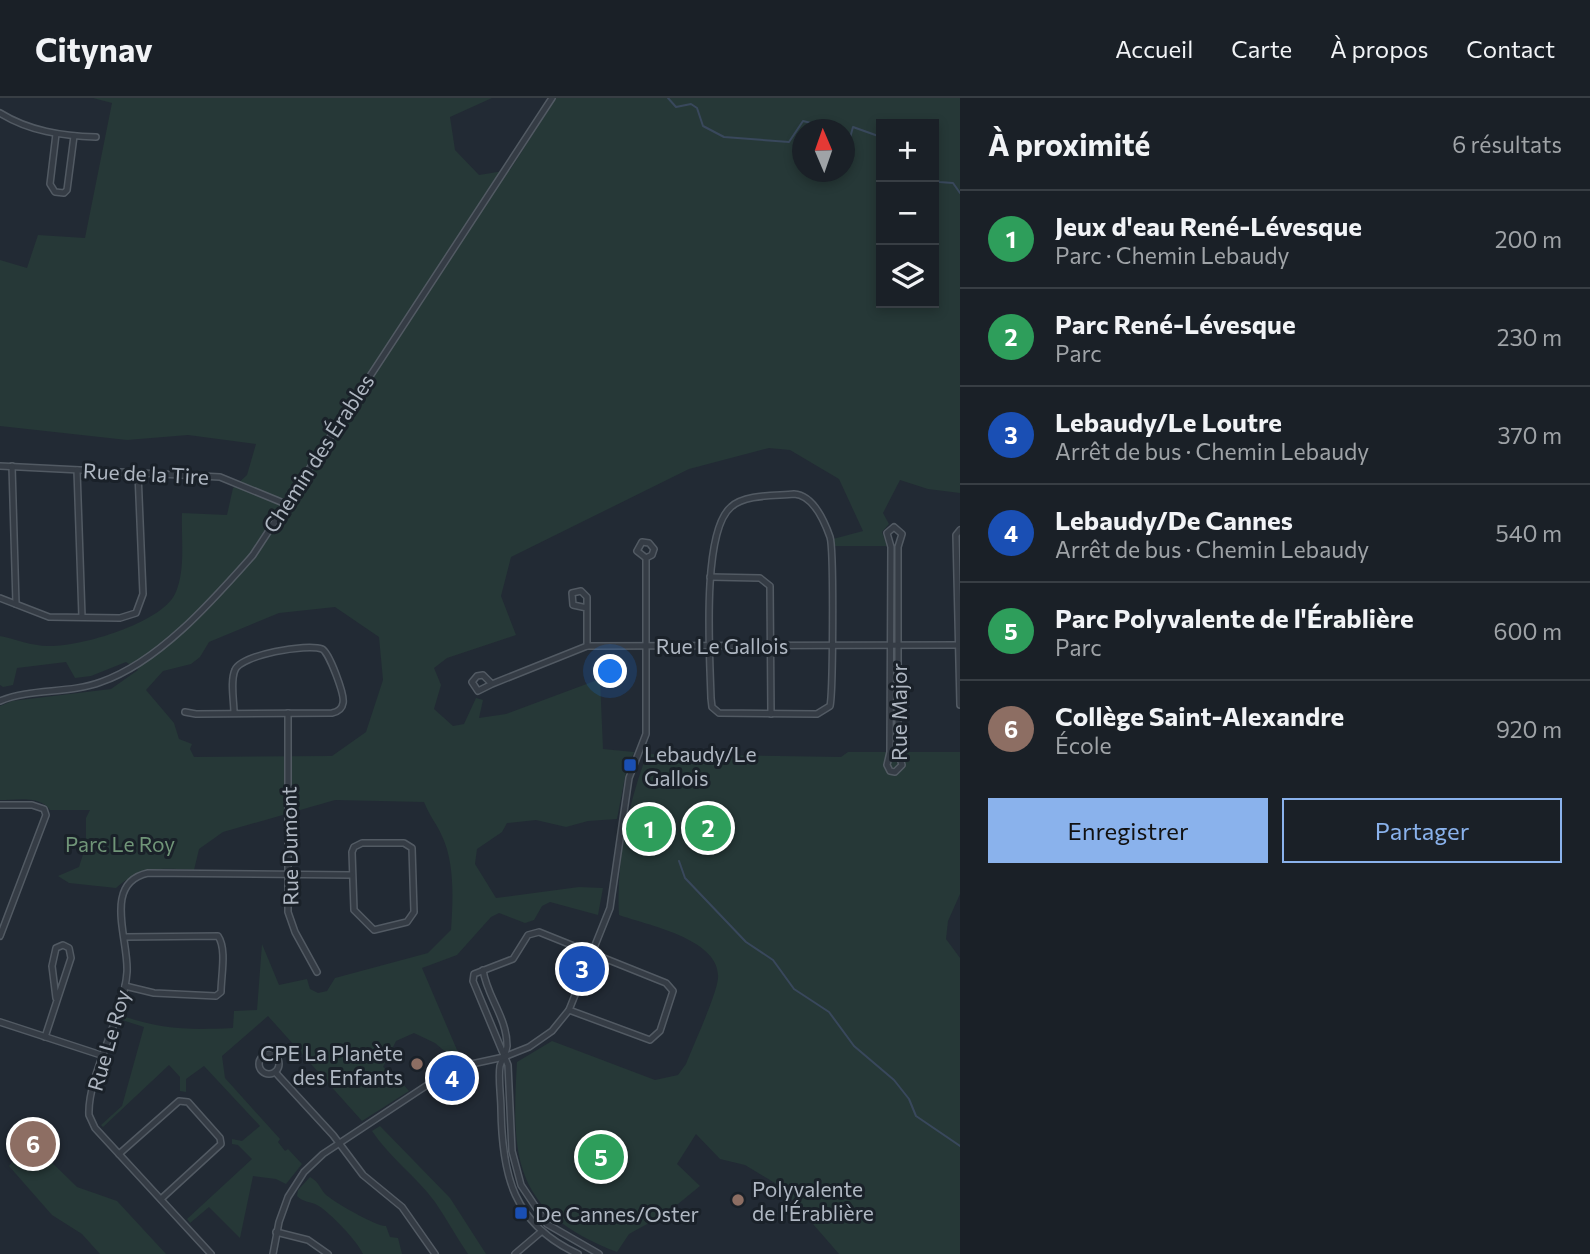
<!DOCTYPE html>
<html lang="fr">
<meta charset="utf-8">
<style>
body{margin:0;font-family:Commissioner,sans-serif;background:#23282f;color:#f1f3f6}
.controls{position:absolute;right:21px;top:21px;display:grid;overflow:hidden;border-radius:0px;box-shadow:0 4px 10px #0003}
.controls button{width:63px;height:63px;display:grid;place-items:center;padding:0;border:0;border-bottom:2px solid #383e44;background:#1a2027;color:#f1f3f6;font:35px sans-serif}
.compass{position:absolute;left:792px;top:21px;width:63px;height:63px;border-radius:50%;background:#1a2027;box-shadow:0 4px 10px #0003;rotate:358deg}
.you{position:absolute;left:611px;top:574px;width:24px;height:24px;margin:-18px;border:5px solid #fff;border-radius:50%;background:#1a73e8;box-shadow:0 0 0 10px #1a73e833}
.badge{display:grid;place-items:center;width:46px;height:46px;border-radius:50%;background:#8ab2ec;color:#fff;font-size:23px;font-weight:700}
.pin{position:absolute;translate:-50% -50%;border:4px solid #fff;box-shadow:0 2px 7px #0006}
.list{margin:0;padding:0;list-style:none}
h2{display:flex;justify-content:space-between;align-items:center;height:91px;margin:0;padding:0 28px;font-size:30px}
h2 small{font-size:23px;font-weight:400;color:#9fa3a7}
.list li{display:grid;grid-template-columns:46px 1fr auto;gap:21px;align-items:center;box-sizing:border-box;height:98px;padding:0 28px;border-top:2px solid #383e44}
.list b{display:block;font-size:26px;white-space:nowrap}
.list p{margin:0;font-size:23px;white-space:nowrap;color:#9fa3a7}
.list em{font-size:23px;font-style:normal;color:#9fa3a7}
.actions{display:flex;gap:14px;padding:21px 28px}
.actions a{flex:1;padding:16px 0;border:2px solid #8ab2ec;border-radius:0px;text-align:center;font-size:24px;color:#8ab2ec}
.actions .main{background:#8ab2ec;color:#111}
.icon{flex:none;width:38px;height:38px;fill:none;stroke:currentColor;stroke-width:2;stroke-linecap:round;stroke-linejoin:round}
.map{position:relative;flex:none;width:960px;height:1156px;overflow:hidden}
header{display:flex;align-items:center;gap:42px;box-sizing:border-box;height:98px;padding:0 35px;background:#1a2027;border-bottom:2px solid #383e44}
header strong{font-size:33px}
nav{display:flex;gap:38px;margin-inline-start:auto;font-size:24px}
main{display:flex}
aside{flex:1;background:#1a2027}
.map>svg:first-child{display:block}
</style>
<header>
<strong>Citynav</strong>
<nav><a>Accueil</a><a>Carte</a><a>À propos</a><a>Contact</a></nav>
</header>
<main>
<div class="map">
<svg width="960" height="1156" viewBox="0 0 960 1156">
<rect width="100%" height="100%" fill="#222a34"/>
<g fill="#263837" fill-rule="evenodd">
<path d="M 93,0 L 492,0 L 450,19 L 455,52 L 479,77 L 510,72 L 556,0 L 960,0 L 960,395 L 928,391 L 900,382 L 883,415 L 889,426 L 882,434 L 887,448 L 834,448 L 833,441 L 863,433 L 839,381 L 790,352 L 769,350 L 689,371 L 511,459 L 501,498 L 516,537 L 447,560 L 434,570 L 441,587 L 434,611 L 453,628 L 464,626 L 476,600 L 483,602 L 479,620 L 506,616 L 600,581 L 603,651 L 634,654 L 626,674 L 617,721 L 588,723 L 566,729 L 536,722 L 507,725 L 502,734 L 477,751 L 475,766 L 496,800 L 579,789 L 603,790 L 598,817 L 550,804 L 542,808 L 534,822 L 525,825 L 499,815 L 491,819 L 457,857 L 422,870 L 460,959 L 455,962 L 435,945 L 414,935 L 396,943 L 383,969 L 394,976 L 409,993 L 362,1023 L 268,918 L 222,958 L 225,980 L 280,1041 L 278,1044 L 285,1053 L 288,1051 L 302,1066 L 286,1086 L 276,1081 L 253,1078 L 240,1140 L 209,1109 L 190,1125 L 187,1121 L 252,1061 L 238,1047 L 232,1046 L 232,1041 L 242,1043 L 260,1028 L 204,968 L 186,981 L 186,994 L 180,993 L 180,979 L 169,967 L 103,1029 L 101,1027 L 122,1008 L 144,929 L 122,922 L 123,918 C 163,932 191,932 233,930 L 234,913 L 257,912 L 262,846 L 279,887 L 307,881 L 310,891 L 318,895 L 327,893 L 335,880 L 428,855 L 451,832 C 453,803 455,765 442,738 C 437,726 430,719 424,704 L 335,702 L 223,734 L 199,751 L 194,772 C 162,770 141,767 116,790 L 69,785 L 58,778 L 79,769 L 86,747 L 86,720 L 90,712 L 50,712 C 40,697 16,702 0,702 L 0,608 L 12,603 L 111,591 L 138,572 L 126,564 L 91,578 L 75,580 L 66,564 L 17,570 L 13,587 L 3,589 L 0,587 L 0,538 C 15,541 32,548 48,548 C 79,549 160,526 175,496 C 186,473 181,440 182,415 L 227,417 L 233,390 L 247,377 L 256,346 L 188,337 L 127,342 L 0,328 L 0,162 L 27,170 L 38,137 L 85,140 L 112,5 ZM 881,26 L 934,26 L 934,205 L 881,205 ZM 802,32 L 844,32 L 844,74 L 802,74 ZM 335,509 L 379,539 L 383,582 L 366,634 L 332,658 L 194,659 L 190,651 L 192,646 L 179,641 L 174,625 L 146,592 L 163,573 L 191,566 L 200,559 L 209,544 L 279,515 Z"/>
<path d="M 848,654 L 960,654 L 960,796 L 948,823 L 946,841 L 960,860 L 960,1156 L 839,1156 L 780,1088 L 745,1067 L 720,1061 L 696,1036 L 677,1066 L 700,1088 L 667,1115 L 629,1136 L 617,1154 C 515,1114 511,1064 517,964 L 552,943 L 655,982 L 678,977 L 686,966 C 693,948 717,896 718,880 C 721,841 647,827 619,817 C 616,764 628,706 647,656 L 841,659 Z"/>
<path d="M 380,1028 L 450,1100 L 486,1156 L 468,1156 C 456,1139 447,1121 435,1104 C 416,1078 390,1060 372,1033 Z"/>
<polygon points="22,1052 39,1052 77,1089 117,1103 166,1156 100,1156 82,1136 52,1117 9,1068"/>
<path d="M 310,1079 C 319,1084 319,1089 325,1096 C 332,1103 377,1129 386,1128 L 390,1139 L 398,1140 L 402,1156 L 363,1156 C 358,1144 330,1114 317,1107 C 310,1103 304,1105 297,1098 L 298,1092 Z"/>
</g>
<g fill="none" stroke-linecap="round" stroke-linejoin="round">
<g stroke="#39485c" stroke-width="2">
<polyline points="668,0 676,9 691,6 697,10 703,28 724,39 789,44 803,23 838,32"/>
<polyline points="844,39 850,40 853,29 881,39"/>
<polyline points="934,71 939,84 953,85 960,95"/>
<polyline points="679,763 685,780 746,844 773,862 794,891 829,914 854,948 894,982 909,1001 916,1018 960,1048"/>
</g>
<g stroke="#525a63" stroke-width="8">
<g id="minor">
<path d="M 0,15 C 29,33 62,38 96,39"/>
<polyline points="56,36 50,86 55,94 64,95 67,92 74,38"/>
<polyline points="0,368 220,379 286,406"/>
<polyline points="12,368 16,506"/>
<polyline points="77,372 82,519"/>
<path d="M 794,396 C 813,397 824,422 830,439 C 834,451 833,594 830,608 L 817,616 L 719,615 L 712,609 L 711,600 C 710,561 701,434 731,409 C 745,396 776,398 794,396 Z"/>
<polygon points="894,429 902,436 898,449 898,653 902,667 895,674 890,673 887,667 890,654 891,449 887,435"/>
<polyline points="960,432 956,437 960,607"/>
<polyline points="710,479 760,480 770,488 771,616"/>
<polyline points="0,500 49,519 120,520 136,515 143,496 138,375"/>
<polyline points="587,510 573,507 572,495 581,493 587,499 587,548"/>
<polyline points="492,586 478,593 472,584 477,578 483,577 492,586 587,548 960,547"/>
<path d="M 0,603 C 31,590 69,596 101,584 C 159,564 213,502 253,457 L 552,0"/>
<path d="M 185,614 L 196,616 L 332,615 C 337,614 342,612 343,605 C 345,597 329,554 322,551 C 307,545 241,557 235,572 C 230,583 234,603 234,615"/>
<polyline points="288,615 288,814 295,834 317,874"/>
<polyline points="0,707 32,707 44,711 46,717 0,838"/>
<polygon points="362,745 404,745 412,750 414,814 407,824 374,832 354,812 352,754 354,749"/>
<path d="M 483,872 C 487,899 507,919 507,948 C 506,956 502,961 500,968 C 498,981 501,998 501,1011 C 502,1077 513,1126 578,1156"/>
<path d="M 125,888 L 154,895 L 216,898 L 221,894 C 221,878 227,851 218,838 L 125,839"/>
<polyline points="569,912 650,942 660,933 673,893 666,885 539,834 528,837 513,861 474,876 473,883 508,967 512,1053 521,1087 547,1126 599,1156"/>
<polyline points="0,924 104,958"/>
<polyline points="45,939 71,860 69,850 63,847 56,850 52,868 56,900"/>
<circle cx="269" cy="966" r="10"/>
<polyline points="275,974 333,1037 363,1077 402,1109 435,1156"/>
<polyline points="119,1056 179,1003 188,1004 220,1040 221,1046 161,1101"/>
<polyline points="276,1134 308,1142 328,1156"/>
<path d="M 211,1156 L 95,1030 L 89,1017 C 87,978 124,918 127,874 C 129,842 102,785 148,775 L 352,777"/>
<polyline points="273,1156 279,1124 288,1099 304,1074 323,1056 453,970 504,959 529,949 552,933 569,912 610,810 629,680 646,636 646,460 652,457 654,451 649,445 642,444 637,453 646,460"/>
<polyline points="515,1156 542,1133"/>
</g>
</g>
<use href="#minor" stroke="#353c45" stroke-width="5"/>
</g>
<g fill="#1a4fb4" stroke="#1a2129" stroke-width="2.5">
<rect x="623" y="660" width="14" height="14" rx="3.5"/>
<rect x="514" y="1108" width="14" height="14" rx="3.5"/>
</g>
<g fill="#8d6e63" stroke="#1a2129" stroke-width="2.5">
<circle cx="417" cy="966" r="7"/>
<circle cx="738" cy="1102" r="7"/>
</g>
<g text-anchor="middle" dominant-baseline="central" stroke-width="6" stroke-linejoin="round" paint-order="stroke">
<g font-size="21" fill="#afb7c2" stroke="#1a2129">
<text transform="translate(318 355) rotate(-57)">Chemin des Érables</text>
<text transform="translate(146 375) rotate(3)">Rue de la Tire</text>
<text x="722" y="547">Rue Le Gallois</text>
<text transform="translate(898 614) rotate(-90)">Rue Major</text>
<text transform="translate(289 748) rotate(-91)">Rue Dumont</text>
<text transform="translate(108 942) rotate(-74)">Rue Le Roy</text>
</g>
<g font-size="21" fill="#afb7c2" stroke="#1a2129" text-anchor="start">
<text x="644" y="655">Lebaudy/Le<tspan x="644" dy="24">Gallois</tspan></text>
<text x="403" y="954" text-anchor="end">CPE La Planète<tspan x="403" dy="24">des Enfants</tspan></text>
<text x="752" y="1090">Polyvalente<tspan x="752" dy="24">de l'Érablière</tspan></text>
<text x="535" y="1115">De Cannes/Oster</text>
</g>
<g font-size="21" fill="#709578" stroke="#1a2129">
<text x="120" y="745">Parc Le Roy</text>
</g>
</g>
</svg>
<div class="controls">
<button>+</button>
<button>−</button>
<button><svg class="icon" aria-label="layers" viewBox="0 0 24 24"><path d="M12 4l9 5-9 5-9-5zM3 14l9 5 9-5"/></svg></button>
</div>
<svg class="compass" viewBox="-18 -18 36 36"><path d="M0-13l5 13h-10z" fill="#e53935"/><path d="M0 13l5-13h-10z" fill="#9fa3a7"/></svg>
<div class="you"></div>
<div class="pin badge" style="left:649px;top:731px;background:#2e9e5b">1</div>
<div class="pin badge" style="left:708px;top:730px;background:#2e9e5b">2</div>
<div class="pin badge" style="left:582px;top:871px;background:#1a4fb4">3</div>
<div class="pin badge" style="left:452px;top:980px;background:#1a4fb4">4</div>
<div class="pin badge" style="left:601px;top:1059px;background:#2e9e5b">5</div>
<div class="pin badge" style="left:33px;top:1046px;background:#8d6e63">6</div>
</div>
<aside>
<h2>À proximité<small>6 résultats</small></h2>
<ul class="list">
<li><span class="badge" style="background:#2e9e5b">1</span><div><b>Jeux d'eau René-Lévesque</b><p>Parc · Chemin Lebaudy</p></div><em>200 m</em></li>
<li><span class="badge" style="background:#2e9e5b">2</span><div><b>Parc René-Lévesque</b><p>Parc</p></div><em>230 m</em></li>
<li><span class="badge" style="background:#1a4fb4">3</span><div><b>Lebaudy/Le Loutre</b><p>Arrêt de bus · Chemin Lebaudy</p></div><em>370 m</em></li>
<li><span class="badge" style="background:#1a4fb4">4</span><div><b>Lebaudy/De Cannes</b><p>Arrêt de bus · Chemin Lebaudy</p></div><em>540 m</em></li>
<li><span class="badge" style="background:#2e9e5b">5</span><div><b>Parc Polyvalente de l'Érablière</b><p>Parc</p></div><em>600 m</em></li>
<li><span class="badge" style="background:#8d6e63">6</span><div><b>Collège Saint-Alexandre</b><p>École</p></div><em>920 m</em></li>
</ul>
<div class="actions"><a class="main">Enregistrer</a><a>Partager</a></div>
</aside>
</main>
